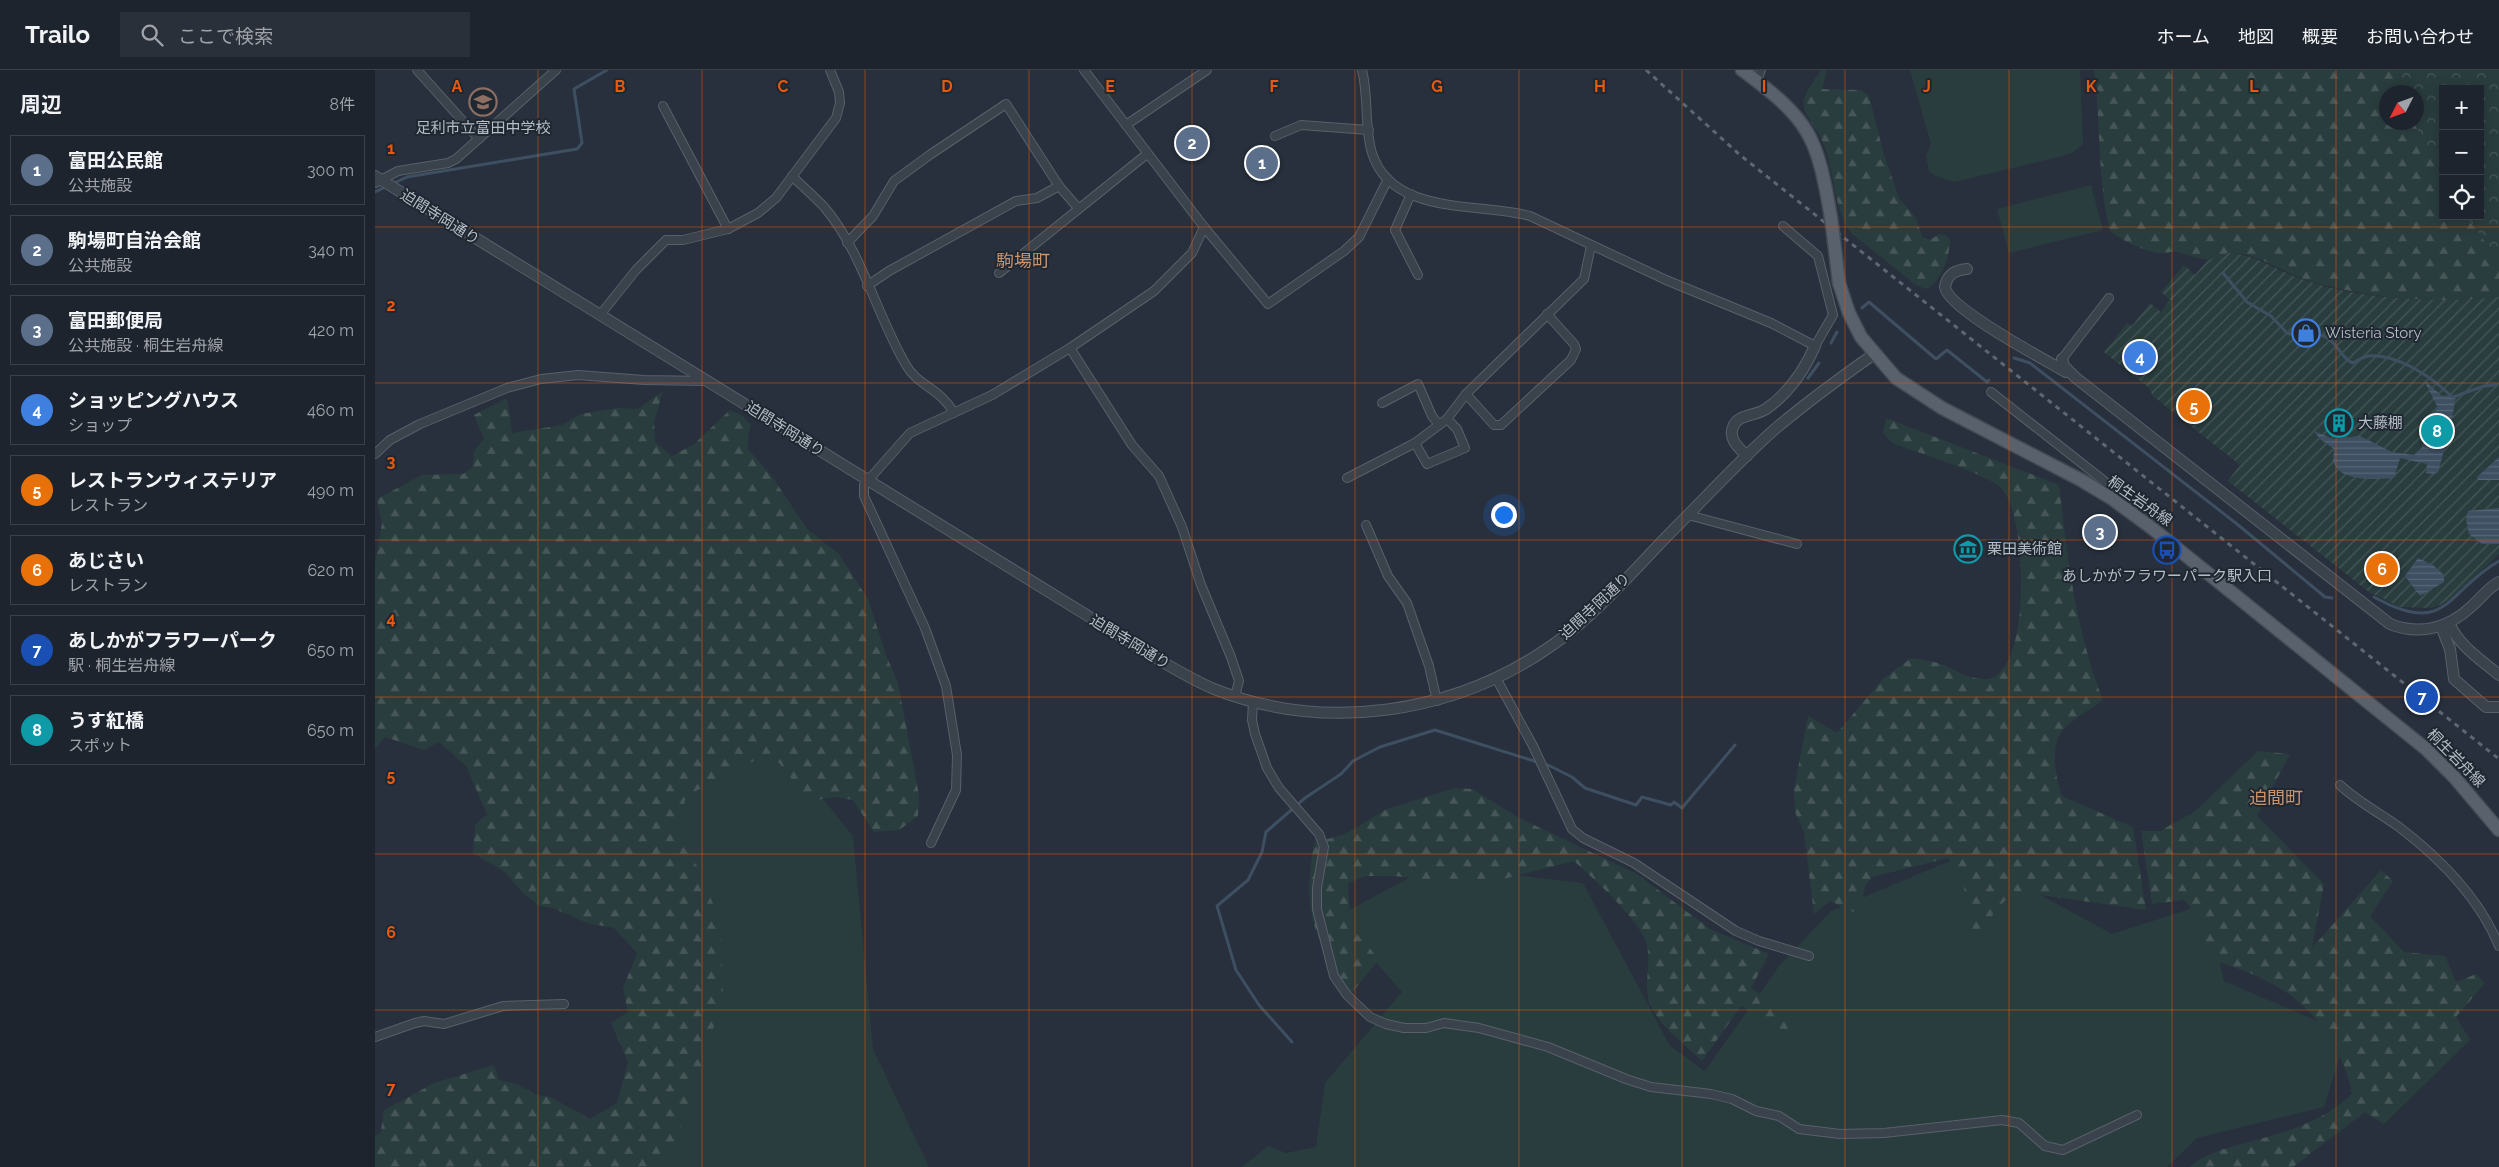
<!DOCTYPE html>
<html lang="ja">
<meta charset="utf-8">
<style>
body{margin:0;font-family:Raleway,"Noto Sans JP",sans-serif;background:#2a3039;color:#f1f3f6}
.controls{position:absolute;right:15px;top:15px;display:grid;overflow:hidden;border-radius:0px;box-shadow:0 2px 12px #0003}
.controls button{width:45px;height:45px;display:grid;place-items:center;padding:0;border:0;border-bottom:1px solid #3b4149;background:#1d242d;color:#f1f3f6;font:25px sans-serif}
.compass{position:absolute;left:2004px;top:15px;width:45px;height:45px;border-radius:50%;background:#1d242d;box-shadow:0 2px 12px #0003;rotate:228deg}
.you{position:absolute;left:1128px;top:444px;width:18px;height:18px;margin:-12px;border:4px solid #fff;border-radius:50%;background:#1a73e8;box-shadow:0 0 0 8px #1a73e833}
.badge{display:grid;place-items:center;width:32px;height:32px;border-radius:50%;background:#95baed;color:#fff;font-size:16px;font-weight:700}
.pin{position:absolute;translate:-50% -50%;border:2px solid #fff;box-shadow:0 1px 5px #0006}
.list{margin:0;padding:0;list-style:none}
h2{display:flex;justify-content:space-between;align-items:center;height:65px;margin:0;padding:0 20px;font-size:21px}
h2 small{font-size:16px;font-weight:400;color:#a0a4aa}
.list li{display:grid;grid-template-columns:32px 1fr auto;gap:15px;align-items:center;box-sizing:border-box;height:70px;margin:0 10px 10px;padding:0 10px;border:1px solid #3b4149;border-radius:0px}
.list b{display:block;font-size:19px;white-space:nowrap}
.list p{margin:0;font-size:16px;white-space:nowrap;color:#a0a4aa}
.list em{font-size:16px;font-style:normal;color:#a0a4aa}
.icon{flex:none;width:28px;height:28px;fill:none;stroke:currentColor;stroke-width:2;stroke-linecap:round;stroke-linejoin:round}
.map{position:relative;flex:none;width:2124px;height:1097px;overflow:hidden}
header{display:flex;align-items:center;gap:30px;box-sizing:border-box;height:70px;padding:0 25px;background:#1d242d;border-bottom:1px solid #3b4149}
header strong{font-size:24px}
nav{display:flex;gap:28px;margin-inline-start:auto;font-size:18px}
.search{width:350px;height:45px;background:#2a3039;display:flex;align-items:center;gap:12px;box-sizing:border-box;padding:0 18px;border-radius:0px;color:#a0a4aa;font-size:19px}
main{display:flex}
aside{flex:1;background:#1d242d}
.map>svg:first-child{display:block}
</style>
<header>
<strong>Trailo</strong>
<div class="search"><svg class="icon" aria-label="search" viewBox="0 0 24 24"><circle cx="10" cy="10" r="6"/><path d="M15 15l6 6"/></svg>ここで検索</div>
<nav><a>ホーム</a><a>地図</a><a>概要</a><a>お問い合わせ</a></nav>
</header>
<main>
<aside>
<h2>周辺<small>8件</small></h2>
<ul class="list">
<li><span class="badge" style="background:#5c6f8a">1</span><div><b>富田公民館</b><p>公共施設</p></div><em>300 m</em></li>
<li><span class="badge" style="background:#5c6f8a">2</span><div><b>駒場町自治会館</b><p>公共施設</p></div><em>340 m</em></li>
<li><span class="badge" style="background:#5c6f8a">3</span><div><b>富田郵便局</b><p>公共施設 · 桐生岩舟線</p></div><em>420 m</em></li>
<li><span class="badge" style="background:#3f7fe0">4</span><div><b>ショッピングハウス</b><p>ショップ</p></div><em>460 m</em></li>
<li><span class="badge" style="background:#e8710a">5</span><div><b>レストランウィステリア</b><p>レストラン</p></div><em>490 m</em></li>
<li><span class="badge" style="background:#e8710a">6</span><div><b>あじさい</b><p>レストラン</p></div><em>620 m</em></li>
<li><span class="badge" style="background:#1a4fb4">7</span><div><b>あしかがフラワーパーク</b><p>駅 · 桐生岩舟線</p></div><em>650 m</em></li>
<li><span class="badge" style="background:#0f9aa8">8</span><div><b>うす紅橋</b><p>スポット</p></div><em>650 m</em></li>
</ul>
</aside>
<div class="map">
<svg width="2124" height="1097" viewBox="0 0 2124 1097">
<defs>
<pattern id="forest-firs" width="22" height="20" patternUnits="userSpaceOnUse" patternTransform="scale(1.25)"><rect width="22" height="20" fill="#2a3d3e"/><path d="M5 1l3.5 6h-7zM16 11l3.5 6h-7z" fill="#475758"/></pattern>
<pattern id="park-crowns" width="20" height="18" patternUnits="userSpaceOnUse" patternTransform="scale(1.25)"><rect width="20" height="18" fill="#2a3d3e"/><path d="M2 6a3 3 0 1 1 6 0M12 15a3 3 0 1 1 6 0" fill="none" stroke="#475758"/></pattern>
<pattern id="garden-furrows" width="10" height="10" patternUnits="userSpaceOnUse" patternTransform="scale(1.25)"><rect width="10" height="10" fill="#2a3d3e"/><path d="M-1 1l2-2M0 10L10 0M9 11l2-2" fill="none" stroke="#475758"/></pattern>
<pattern id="water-rules" width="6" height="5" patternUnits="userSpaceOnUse" patternTransform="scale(1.25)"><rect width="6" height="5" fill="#3e4f62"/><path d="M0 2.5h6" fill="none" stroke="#586677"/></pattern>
</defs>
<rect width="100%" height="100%" fill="#27303c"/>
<g fill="#2a3d3e">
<polygon points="1535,0 1705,0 1708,74 1697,83 1684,87 1579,112 1561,106 1554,101 1551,86 1556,74"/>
<polygon points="1716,115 1728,160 1634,183 1622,139"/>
<polygon points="391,659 478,766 498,979 554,1097 214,1097 229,1073 289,909 226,744"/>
<polygon points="1591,784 1737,864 1830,834 1849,911 1972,964 1949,1037 1822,1068 1792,1097 867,1097 893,1076 911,1083 941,1077 950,1013 1027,922 961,847 1058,795 1208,813 1295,976 1330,1001 1404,896 1456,841"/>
</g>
<g fill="url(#forest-firs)">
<path d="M 1446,0 L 1452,0 L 1447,19 L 1486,20 L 1494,26 L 1509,85 L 1524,128 L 1541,148 L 1547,167 L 1555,170 L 1564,164 L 1570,165 L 1575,169 C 1575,186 1567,211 1551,219 L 1541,215 L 1475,162 C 1457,134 1460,98 1446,68 C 1441,57 1426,42 1429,30 C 1431,20 1441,9 1446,0 Z"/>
<path d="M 1719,0 L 2023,0 L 2030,22 L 2012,22 L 2012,52 L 2039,53 L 2068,107 L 2068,146 L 2091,146 L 2124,191 L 2124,227 C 2062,234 1992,229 1932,210 C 1912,204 1886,187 1868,184 C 1853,181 1843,190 1831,189 C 1822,189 1811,184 1802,182 C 1796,181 1789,184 1783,183 C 1766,180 1748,171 1735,161 C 1722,109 1726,53 1719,0 Z"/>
<polygon points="288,321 279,352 280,372 297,386 319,374 355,340 368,346 376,355 373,366 373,379 398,408 432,459 464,484 493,529 511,585 523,613 544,725 543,746 524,760 499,762 478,730 459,727 434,731 397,684 374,693 349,710 322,720 310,730 302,768 325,800 346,855 348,928 303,1065 289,1097 0,1097 0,1066 6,1063 8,1041 59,1013 119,995 124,1010 141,1014 162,1025 175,1027 215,1049 242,1033 253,992 236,953 253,942 248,918 262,883 239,858 212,853 178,838 164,836 149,824 130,802 98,783 100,755 112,744 91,696 64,672 49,680 10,667 0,679 0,494 7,453 2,429 47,405 88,404 98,397 99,381 109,369 99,345 132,328 137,363 187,355 206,344 242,338 263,339"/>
<path d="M 1511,348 L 1684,415 C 1693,491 1700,558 1728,630 C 1717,638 1695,651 1687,661 C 1674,679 1681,708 1687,726 L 1758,757 L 1771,840 L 1638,821 L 1599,867 L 1587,807 L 1573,788 L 1497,807 L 1490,816 L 1485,845 L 1455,831 L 1439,844 L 1429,762 L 1420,742 L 1419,720 L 1433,646 L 1462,663 L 1508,609 L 1536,588 C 1543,589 1551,590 1559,592 C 1576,596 1593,611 1613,609 C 1657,603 1653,444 1626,418 C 1611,403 1540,382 1517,373 L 1508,363 Z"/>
<path d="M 1883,681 L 1915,684 L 1882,746 L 1949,814 L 1937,878 L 2006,800 L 2018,811 L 1995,846 L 2029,882 L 2070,886 L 2081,912 L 2101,904 L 2110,913 L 2081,947 L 2095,970 L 2009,1054 L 1990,1042 L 1918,1097 L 1815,1097 C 1833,1081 1856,1077 1878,1071 C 1914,1061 1949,1051 1977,1024 C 1971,988 1948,951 1919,928 C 1896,909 1856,895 1827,887 C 1829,860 1828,851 1809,830 L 1777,834 L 1766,761 L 1787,761 C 1799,750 1814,748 1826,736 C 1845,718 1864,699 1883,681 Z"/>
<path d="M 1080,718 L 1097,719 L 1144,748 L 1262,804 L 1335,859 L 1394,884 L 1376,918 L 1424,951 L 1414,964 L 1366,936 L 1327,991 C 1310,974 1281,954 1274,931 C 1268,910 1279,887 1269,867 C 1254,840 1222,812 1199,791 L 1105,815 L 1019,806 L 990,806 L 973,813 L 975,850 L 982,864 L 1004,889 L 976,924 C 938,867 927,843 939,773 L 970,764 L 1012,739 Z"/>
</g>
<polygon fill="url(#park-crowns)" points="2023,0 2124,0 2124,191 2091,146 2105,146 2105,19 2068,19 2068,107 2039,53 2042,52 2042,22 2030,22"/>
<path fill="url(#garden-furrows)" d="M 1852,183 C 1878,184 1892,195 1916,205 C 1926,210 1938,212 1949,216 C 1999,230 2073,233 2124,227 L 2124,484 L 2077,528 L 2065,535 L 2056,538 L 2025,537 L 1994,522 L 1853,411 L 1865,395 L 1778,326 L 1774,318 L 1729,282 L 1752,253 L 1757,256 L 1775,233 L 1786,242 L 1794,231 L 1797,232 L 1786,222 L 1809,195 L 1820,205 L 1833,190 Z"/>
<g fill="url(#water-rules)">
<path d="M 2049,310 L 2067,326 L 2081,325 L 2076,355 L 2063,402 L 2059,404 L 2051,403 L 2052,394 L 2025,388 L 2019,408 C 2003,409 1964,413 1958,391 C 1958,388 1959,382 1959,379 L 1945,369 L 1939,361 L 1958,369 L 1985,366 L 2017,382 L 2039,385 L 2047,378 L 2055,348 L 2063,338 Z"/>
<polygon points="2124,387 2124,410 2103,410 2102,407"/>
<polygon points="2124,438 2124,474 2107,474 2094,464 2091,450 2093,441"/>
<polygon points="2043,488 2058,495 2069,505 2069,512 2045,526 2030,506"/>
</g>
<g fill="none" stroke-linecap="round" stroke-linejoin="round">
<g stroke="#3e4f62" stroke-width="3">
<polyline points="0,122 32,107 202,79 207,73 199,19 232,0"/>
<path d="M 1848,203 L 1872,232 L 1896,246 L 1912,263 C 1924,267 1937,262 1949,266 C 1962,271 1966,289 1978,293 C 1983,290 1988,287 1993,286 C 2021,283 2057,307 2076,326"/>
<polyline points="1487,238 1494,232 1561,289 1572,280 1612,312 1614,310"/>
<polyline points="1456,273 1462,262"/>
<polyline points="1639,288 1655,293 1862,454 1950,527 1957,528"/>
<polyline points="1433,308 1444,293"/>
<polyline points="2078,327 2109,316 2121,315"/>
<path d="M 1999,527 C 2073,568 2071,521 2124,491"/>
<polyline points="917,972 884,935 861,900 842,836 873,810 887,782 891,762 930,728 966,704 978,691 1005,677 1060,660 1175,696 1197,707 1210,718 1261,735 1267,727 1296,735 1299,732 1307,738 1360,675"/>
</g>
<g stroke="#58606a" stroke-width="10">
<g id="minor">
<polyline points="42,0 104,69"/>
<polyline points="709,0 829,157 893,234 969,181 984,167 1013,109"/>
<path d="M 987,0 C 994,27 989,57 997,83 C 1017,147 1106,132 1155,146 L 1291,210 L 1396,253 L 1440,276 L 1458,245 L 1443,186 L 1408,156"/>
<polyline points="1382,11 1386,0"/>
<polyline points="288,36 353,159"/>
<polyline points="751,55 832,0"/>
<polyline points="900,66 926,55 994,60"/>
<path d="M 417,106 C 428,117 440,127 450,138 C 487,182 502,246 531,295 C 543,316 565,318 579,343"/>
<polyline points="0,113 23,101 73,93 81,89 181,0"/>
<polyline points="1036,124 1020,160 1043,205"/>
<polyline points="472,173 498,146 519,111 556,84 631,34 684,116"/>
<polyline points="624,203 772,84"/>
<polyline points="492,216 514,201 641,131 662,128 684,116 703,138"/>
<polyline points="225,245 261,200 291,170 308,170 353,159 383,143 401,128 461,48 465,33 464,22 455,0"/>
<polyline points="695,278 779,221 817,183 829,157"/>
<polyline points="1687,289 1734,228"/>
<polyline points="1616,322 1728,410 1732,414 1729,424"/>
<polyline points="1091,324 1119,355 1126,355 1196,290 1201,279 1199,274 1172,244"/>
<polyline points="1007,333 1043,314 1057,346 1064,355"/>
<polyline points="1040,373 1052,394 1090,378 1082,359 1072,349"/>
<polyline points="0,384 15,370 45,354 132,318 166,309 203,305 269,310 331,311"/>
<polyline points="972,408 1040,373 1072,349 1091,324 1209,209 1216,176"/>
<polyline points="1313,445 1422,474"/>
<polyline points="991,455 1013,506 1032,533 1054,596 1062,631"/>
<polyline points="1121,608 1158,676 1197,759 1208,768 1259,793 1361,861 1384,871 1434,886"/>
<polyline points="878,632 877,650 880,664 892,698 904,718 944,764 949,777 942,818 942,839 959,906 972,925 995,947 1011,954 1029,958 1051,958 1069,953 1104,958 1173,977 1251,1009 1276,1017 1336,1024 1357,1029 1381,1041 1404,1046 1424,1059 1465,1064 1509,1063 1627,1050 1644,1053 1670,1076 1688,1080 1762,1045"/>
<path d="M 1965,715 C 1983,732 2005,743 2024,757 C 2066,789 2104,827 2124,876"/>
<polyline points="556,773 581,720 582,685 571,616 550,558 489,426 489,415 535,363 617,325 695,278 757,375 784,406 807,457 826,515 856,587 864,611 860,626"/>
<polyline points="0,967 40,953 49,951 69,954 128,936 189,934"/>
</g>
</g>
<g stroke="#58606a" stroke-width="12">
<g id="tertiary">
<path d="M 0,106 L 786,591 C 803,601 820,611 839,619 C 950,663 1079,644 1176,576 C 1224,543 1262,496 1303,455 C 1335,423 1366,389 1400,359 C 1432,332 1465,308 1499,284"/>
<path d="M 1592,199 C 1579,200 1572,205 1570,217 C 1573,239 1669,289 1691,302"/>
<path d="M 1687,289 L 1689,296 L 1701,308 L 2015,554 C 2045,566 2074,558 2097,536 C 2106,528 2114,517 2124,512"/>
<path d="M 1372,386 C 1364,378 1353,369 1358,357 C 1362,344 1381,346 1391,339 C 1414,323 1429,301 1440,276"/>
<path d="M 2074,553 C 2084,576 2105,589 2124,605"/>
<polyline points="2066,556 2075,579 2079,609 2111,637 2124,637"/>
</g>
</g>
<g stroke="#434b55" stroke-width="15">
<g id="primary">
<path d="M 1367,0 C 1435,50 1442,65 1456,148"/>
<polyline points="1459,171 1464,213 1474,243 1486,267 1521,308 1567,338 1706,410 1736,428 1778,459 2051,679 2080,708 2124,760"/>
</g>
</g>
<use href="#minor" stroke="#3a424c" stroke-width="8"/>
<use href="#tertiary" stroke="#3a424c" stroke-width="10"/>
<use href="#primary" stroke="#59616c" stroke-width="12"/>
<polyline stroke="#5d6672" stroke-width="3" stroke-dasharray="5 5" stroke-linecap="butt" points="1271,0 1365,85 2124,689"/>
<g stroke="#434b55" stroke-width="15" stroke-linecap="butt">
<polyline id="primary-bridge" points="1456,148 1459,171"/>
</g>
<use href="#primary-bridge" stroke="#59616c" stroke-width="12"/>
</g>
<path fill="none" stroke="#e8590c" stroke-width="1" stroke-opacity="0.55" d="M 163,0 L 163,1097M 327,0 L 327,1097M 490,0 L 490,1097M 654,0 L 654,1097M 817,0 L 817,1097M 980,0 L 980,1097M 1144,0 L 1144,1097M 1307,0 L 1307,1097M 1470,0 L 1470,1097M 1634,0 L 1634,1097M 1797,0 L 1797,1097M 1961,0 L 1961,1097M 0,157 L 2124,157M 0,313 L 2124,313M 0,470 L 2124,470M 0,627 L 2124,627M 0,784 L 2124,784M 0,940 L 2124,940"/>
<defs>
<g id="school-ring" transform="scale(1.4375)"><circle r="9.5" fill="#1f2731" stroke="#8d6e63" stroke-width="1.5"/><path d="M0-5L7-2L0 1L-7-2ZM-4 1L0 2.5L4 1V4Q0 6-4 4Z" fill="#8d6e63"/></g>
<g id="shop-ring" transform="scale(1.4375)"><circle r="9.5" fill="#1f2731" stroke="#3f7fe0" stroke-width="1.5"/><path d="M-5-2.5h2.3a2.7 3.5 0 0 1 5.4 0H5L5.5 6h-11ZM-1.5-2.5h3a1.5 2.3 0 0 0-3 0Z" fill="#3f7fe0"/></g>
<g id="building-ring" transform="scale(1.4375)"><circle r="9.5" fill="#1f2731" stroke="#0f9aa8" stroke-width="1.5"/><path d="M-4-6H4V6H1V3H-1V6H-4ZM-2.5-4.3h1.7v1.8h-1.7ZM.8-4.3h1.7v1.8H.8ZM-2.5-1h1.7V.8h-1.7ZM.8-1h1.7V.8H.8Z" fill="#0f9aa8"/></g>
<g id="museum-ring" transform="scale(1.4375)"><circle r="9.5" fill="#1f2731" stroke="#0f9aa8" stroke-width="1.5"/><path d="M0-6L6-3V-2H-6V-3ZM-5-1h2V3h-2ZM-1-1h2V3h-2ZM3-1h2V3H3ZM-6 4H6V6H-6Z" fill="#0f9aa8"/></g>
<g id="bus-ring" transform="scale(1.4375)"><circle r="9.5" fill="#1f2731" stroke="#1a4fb4" stroke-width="1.5"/><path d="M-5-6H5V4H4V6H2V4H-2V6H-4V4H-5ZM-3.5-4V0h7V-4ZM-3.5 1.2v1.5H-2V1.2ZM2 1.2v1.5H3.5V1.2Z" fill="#1a4fb4"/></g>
</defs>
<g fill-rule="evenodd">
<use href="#school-ring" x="108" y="32"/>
<use href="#shop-ring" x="1931" y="263"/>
<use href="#building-ring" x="1964" y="353"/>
<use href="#museum-ring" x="1593" y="479"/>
<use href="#bus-ring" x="1792" y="480"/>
</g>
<g text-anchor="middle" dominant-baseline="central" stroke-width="4" stroke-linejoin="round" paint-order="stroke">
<g font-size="15" fill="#b6bdc7" stroke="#1f2731" text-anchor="start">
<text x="108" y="58" text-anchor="middle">足利市立富田中学校</text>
<text x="1950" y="263">Wisteria Story</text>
<text x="1983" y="353">大藤棚</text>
<text x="1612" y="479">栗田美術館</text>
<text x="1792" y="506" text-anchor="middle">あしかがフラワーパーク駅入口</text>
</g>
<g font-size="15" fill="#b6bdc7" stroke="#1f2731">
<text transform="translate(65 147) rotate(32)">迫間寺岡通り</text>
<text transform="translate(410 359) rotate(32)">迫間寺岡通り</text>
<text transform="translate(1765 431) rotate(35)">桐生岩舟線</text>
<text transform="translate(1220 536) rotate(-43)">迫間寺岡通り</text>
<text transform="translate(755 572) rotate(31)">迫間寺岡通り</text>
<text transform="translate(2081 688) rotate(45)">桐生岩舟線</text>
</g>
<g font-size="18" fill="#ca946f" stroke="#1f2731">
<text x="648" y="190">駒場町</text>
<text x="1901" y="727">迫間町</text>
</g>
</g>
<g font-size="16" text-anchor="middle" font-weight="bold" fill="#e8590c" stroke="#1f2731" stroke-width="4" stroke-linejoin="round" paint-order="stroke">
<text x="82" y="22">A</text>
<text x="245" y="22">B</text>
<text x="408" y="22">C</text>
<text x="572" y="22">D</text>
<text x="735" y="22">E</text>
<text x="899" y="22">F</text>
<text x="1062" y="22">G</text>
<text x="1225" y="22">H</text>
<text x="1389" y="22">I</text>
<text x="1552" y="22">J</text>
<text x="1716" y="22">K</text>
<text x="1879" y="22">L</text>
<text x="16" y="84">1</text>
<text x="16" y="241">2</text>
<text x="16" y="397">3</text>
<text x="16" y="554">4</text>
<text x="16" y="711">5</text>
<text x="16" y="868">6</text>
<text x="16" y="1024">7</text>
</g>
</svg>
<div class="controls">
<button>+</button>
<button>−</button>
<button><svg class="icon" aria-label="locate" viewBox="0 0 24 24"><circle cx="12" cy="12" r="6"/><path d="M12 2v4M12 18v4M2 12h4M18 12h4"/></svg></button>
</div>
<svg class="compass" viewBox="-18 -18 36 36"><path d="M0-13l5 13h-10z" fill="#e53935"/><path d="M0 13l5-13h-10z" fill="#a0a4aa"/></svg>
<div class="you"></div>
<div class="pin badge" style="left:887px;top:93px;background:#5c6f8a">1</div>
<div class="pin badge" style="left:817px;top:73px;background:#5c6f8a">2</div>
<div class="pin badge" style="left:1725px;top:462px;background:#5c6f8a">3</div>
<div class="pin badge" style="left:1765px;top:287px;background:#3f7fe0">4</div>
<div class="pin badge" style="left:1819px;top:336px;background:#e8710a">5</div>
<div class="pin badge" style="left:2007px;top:499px;background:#e8710a">6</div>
<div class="pin badge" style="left:2047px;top:627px;background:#1a4fb4">7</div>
<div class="pin badge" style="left:2062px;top:361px;background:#0f9aa8">8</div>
</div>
</main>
